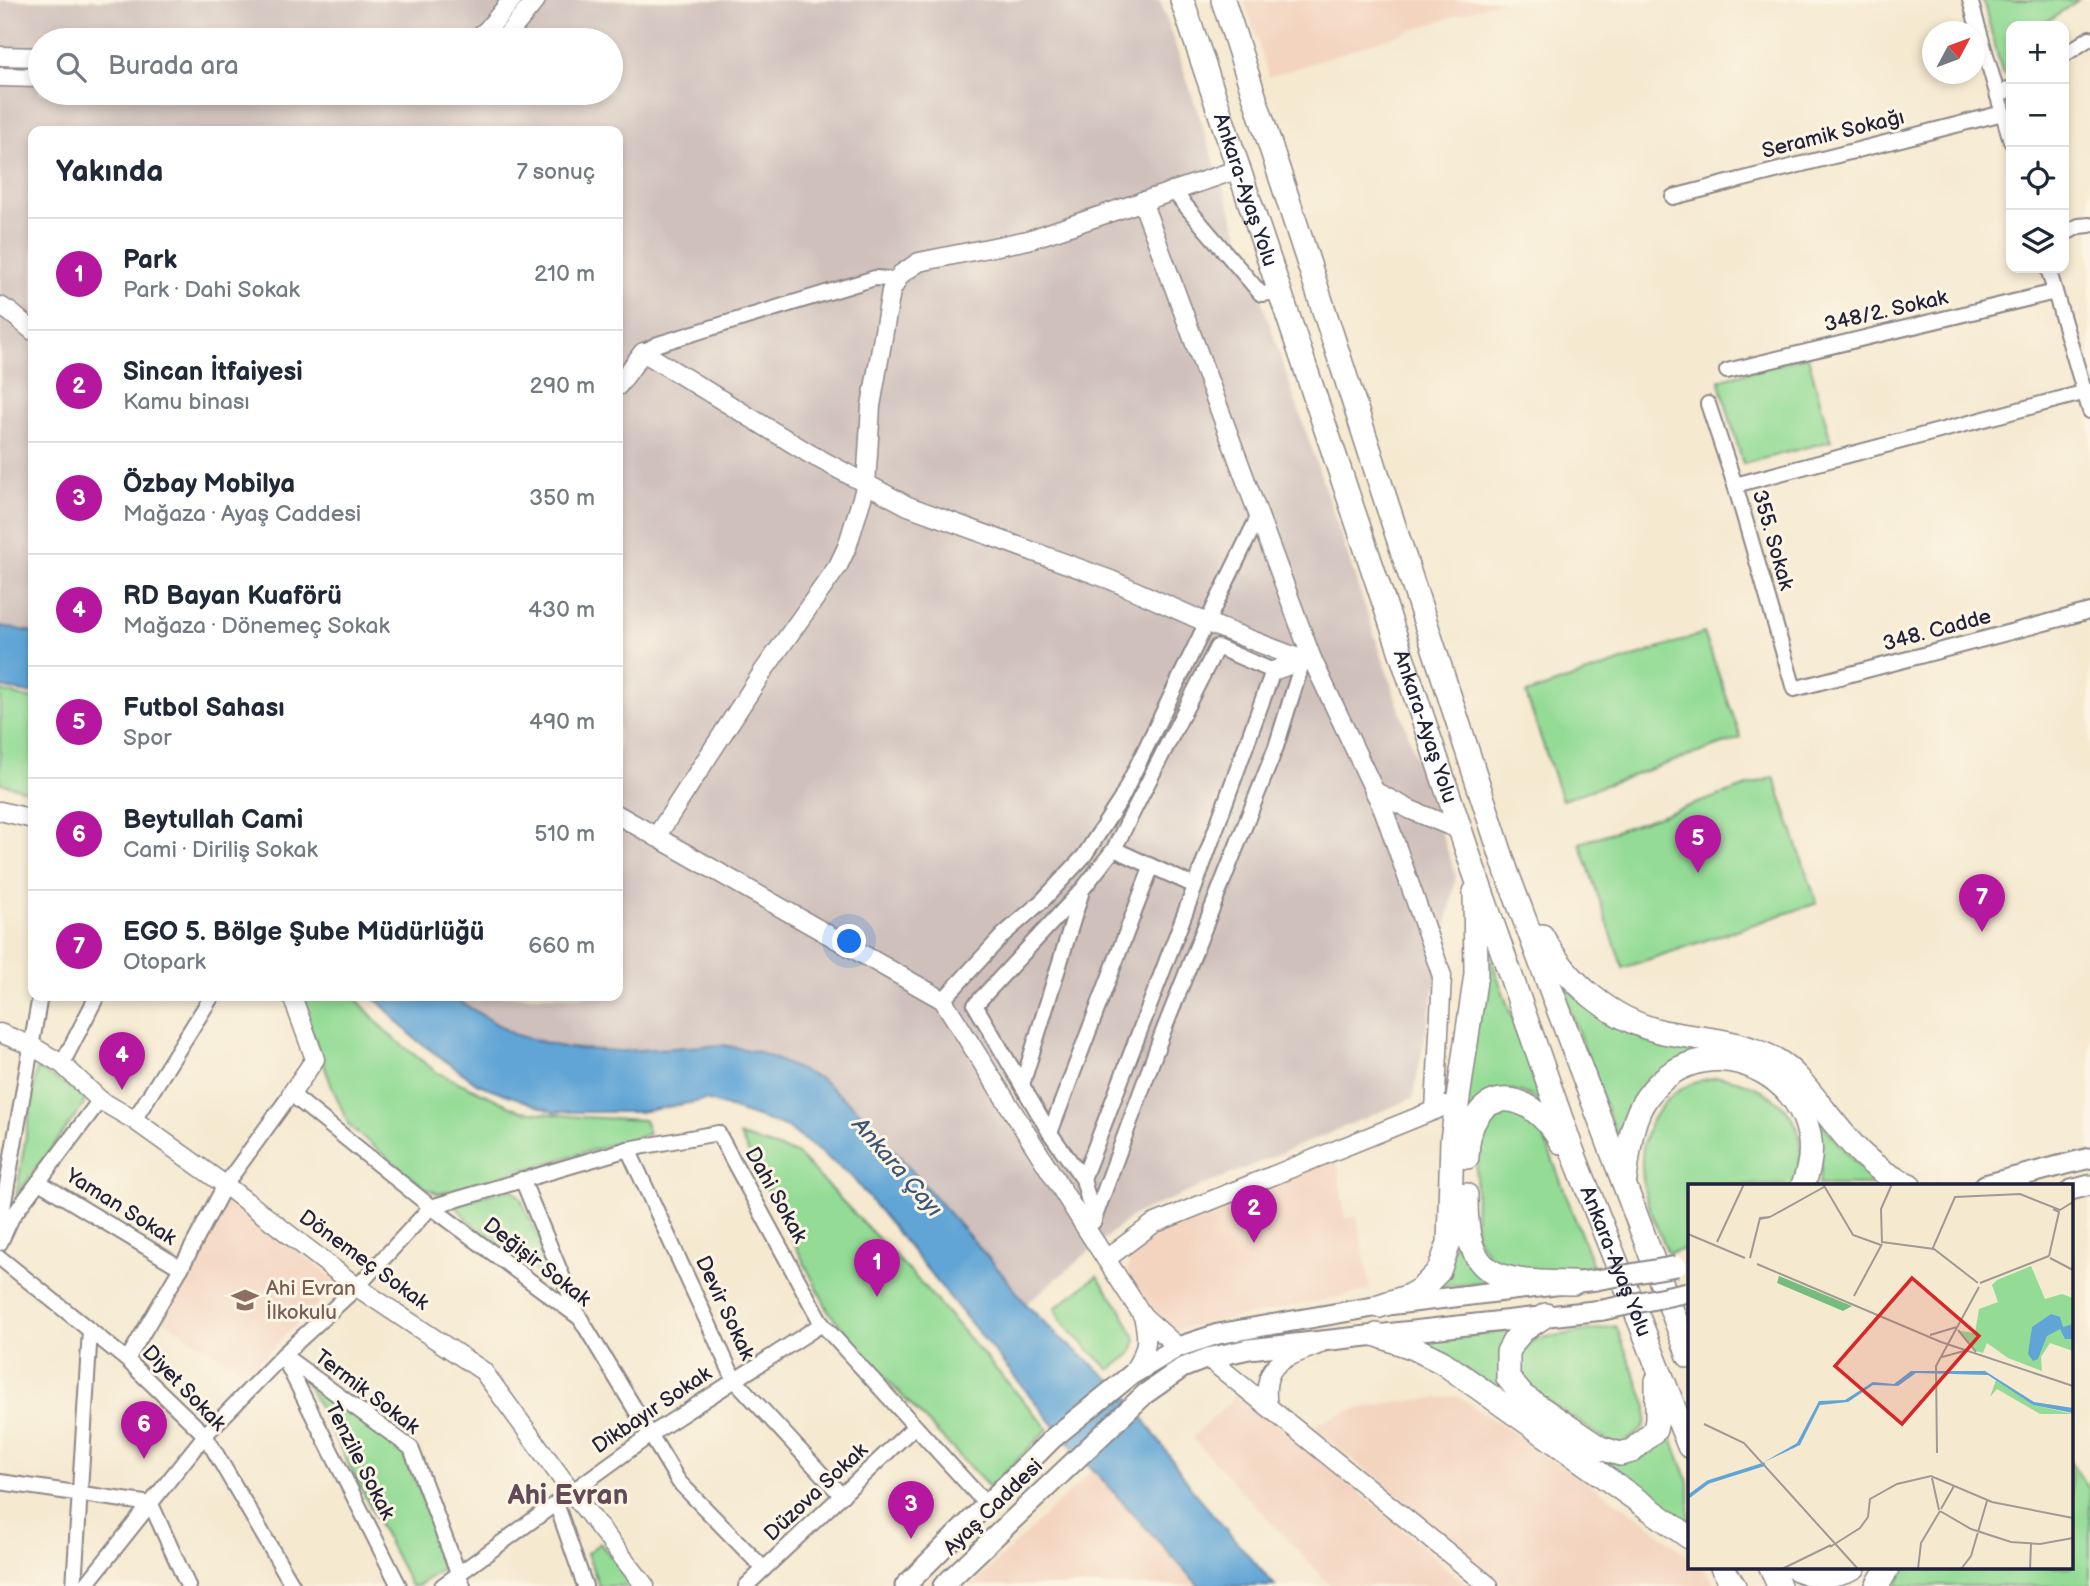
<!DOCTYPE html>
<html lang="tr">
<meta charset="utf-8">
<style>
body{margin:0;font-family:"Balsamiq Sans",sans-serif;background:#f2f2f3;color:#1f2937}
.controls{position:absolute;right:21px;top:21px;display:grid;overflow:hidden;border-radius:14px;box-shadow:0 4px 10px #0003}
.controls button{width:63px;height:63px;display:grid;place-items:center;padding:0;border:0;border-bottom:2px solid #e0e1e3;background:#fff;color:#1f2937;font:35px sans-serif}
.compass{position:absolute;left:1922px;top:21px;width:63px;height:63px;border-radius:50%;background:#fff;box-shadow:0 4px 10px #0003;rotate:49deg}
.you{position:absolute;left:850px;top:942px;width:24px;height:24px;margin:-18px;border:5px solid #fff;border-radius:50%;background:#1a73e8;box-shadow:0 0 0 10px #1a73e833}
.badge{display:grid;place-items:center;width:46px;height:46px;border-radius:50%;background:#b5179e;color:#fff;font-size:23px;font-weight:700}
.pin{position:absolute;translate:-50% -58px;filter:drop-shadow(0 2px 4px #0008)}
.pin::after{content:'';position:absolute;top:37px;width:24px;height:21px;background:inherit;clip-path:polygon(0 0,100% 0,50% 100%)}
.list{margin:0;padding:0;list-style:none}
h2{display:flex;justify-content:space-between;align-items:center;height:91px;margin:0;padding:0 28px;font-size:30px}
h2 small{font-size:23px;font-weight:400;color:#747a83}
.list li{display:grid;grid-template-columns:46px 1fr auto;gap:21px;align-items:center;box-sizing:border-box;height:112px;padding:0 28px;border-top:2px solid #e0e1e3}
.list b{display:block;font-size:26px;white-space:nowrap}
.list p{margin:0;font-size:23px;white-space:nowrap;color:#747a83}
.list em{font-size:23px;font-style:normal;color:#747a83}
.icon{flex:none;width:38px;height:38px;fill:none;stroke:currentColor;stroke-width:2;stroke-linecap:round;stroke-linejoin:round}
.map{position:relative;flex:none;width:2090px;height:1586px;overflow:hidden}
.search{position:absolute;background:#fff;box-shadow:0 4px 10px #0003;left:28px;top:28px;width:595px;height:77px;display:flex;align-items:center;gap:18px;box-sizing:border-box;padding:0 24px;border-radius:38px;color:#747a83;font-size:26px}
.panel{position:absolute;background:#fff;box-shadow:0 4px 10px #0003;left:28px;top:126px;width:595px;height:875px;border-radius:14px}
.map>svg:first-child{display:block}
</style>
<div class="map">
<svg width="2090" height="1586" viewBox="0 0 2090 1586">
<rect width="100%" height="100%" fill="#fcf5e5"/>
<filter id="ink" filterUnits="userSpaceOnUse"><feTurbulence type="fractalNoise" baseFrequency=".0143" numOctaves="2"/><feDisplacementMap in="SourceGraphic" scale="14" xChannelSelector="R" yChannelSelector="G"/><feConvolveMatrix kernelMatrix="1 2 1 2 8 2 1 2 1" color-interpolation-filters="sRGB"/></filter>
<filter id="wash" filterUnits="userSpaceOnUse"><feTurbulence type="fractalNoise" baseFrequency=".00686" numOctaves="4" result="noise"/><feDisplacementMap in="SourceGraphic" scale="28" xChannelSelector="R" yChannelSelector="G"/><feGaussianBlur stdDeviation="1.57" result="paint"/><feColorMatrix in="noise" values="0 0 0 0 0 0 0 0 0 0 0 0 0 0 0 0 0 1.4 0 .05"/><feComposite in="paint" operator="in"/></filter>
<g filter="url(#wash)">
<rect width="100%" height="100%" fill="#f5e9d0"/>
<g fill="#f3d4bf">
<polygon points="1244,0 1504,0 1269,77"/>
<polygon points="1336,1153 1345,1218 1357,1216 1371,1290 1171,1331 1131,1281 1127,1270 1132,1254 1159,1231"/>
<polygon points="229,1197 339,1283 246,1374 159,1317"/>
<polygon points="1237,1391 1389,1517 1467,1586 1331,1586 1192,1438 1231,1401"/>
<polygon points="1458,1396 1644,1520 1689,1558 1689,1567 1700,1567 1709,1574 1715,1586 1505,1586 1312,1426 1348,1411 1389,1403"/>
<polygon points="1093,1470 1197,1586 971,1586"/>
</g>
<path fill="#cfc0bb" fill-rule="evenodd" d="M 0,0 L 1160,0 L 1456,876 L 1413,1098 L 1133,1215 L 1026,1304 L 860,1112 L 821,1079 L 759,1052 L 565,1048 L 513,1034 L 454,999 L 451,996 L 618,996 L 618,131 L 33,131 L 33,632 L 0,626 ZM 40,40 L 611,40 L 611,93 L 40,93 Z"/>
<g fill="#94dc96" stroke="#5b7f68" stroke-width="2">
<polygon points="1983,0 2078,0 2041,26 2011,26 2011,72 2005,75 2002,73"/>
<polygon points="1808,356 1831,441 1743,464 1719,380"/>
<polygon points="1704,633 1741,738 1562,800 1526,694"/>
<polygon points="0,691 33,699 33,792 0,783"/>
<polygon points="1774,777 1817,903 1623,968 1580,843"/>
<path d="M 1486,946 L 1544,1104 C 1502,1076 1494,1094 1462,1122 Z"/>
<polygon points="1559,980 1590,1008 1645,1040 1704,1052 1670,1072 1622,1151"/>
<polygon points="299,996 354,996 387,1033 436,1072 521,1111 580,1117 644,1120 649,1134 439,1194 425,1188 349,1126 331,1084"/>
<polygon points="37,1068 85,1097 84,1104 16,1196"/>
<path d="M 1719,1077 C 1755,1081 1799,1105 1801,1146 C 1801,1159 1798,1173 1797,1185 L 1689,1185 L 1689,1248 L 1668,1253 C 1660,1232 1647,1209 1644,1187 C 1634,1131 1661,1084 1719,1077 Z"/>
<path d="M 1796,1093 L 1854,1161 L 1881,1185 L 1818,1185 C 1829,1151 1810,1123 1796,1093 Z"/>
<polygon points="1510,1111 1534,1120 1543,1135 1593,1266 1528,1277 1492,1261 1475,1235 1477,1145 1483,1126 1499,1112"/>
<polygon points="740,1136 797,1154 919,1281 1048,1429 990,1488 871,1363 829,1312"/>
<polygon points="511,1188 520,1197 563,1291 475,1227 457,1208 462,1202"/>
<polygon points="1458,1232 1488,1282 1438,1287"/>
<polygon points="1097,1276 1120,1308 1136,1339 1131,1354 1110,1370 1062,1323 1055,1308"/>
<path d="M 1616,1326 L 1647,1407 C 1647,1431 1640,1432 1622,1444 L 1609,1442 L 1534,1392 L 1519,1373 L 1518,1364 L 1521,1354 L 1535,1339 Z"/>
<polygon points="1509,1330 1517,1402 1422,1342"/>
<polygon points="305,1380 405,1452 447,1565 418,1586 411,1586"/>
<polygon points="1665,1421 1689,1483 1689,1525 1577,1442 1608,1456"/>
<polygon points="2071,1463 2090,1490 2090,1586 1896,1586 1905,1567 2071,1567"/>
<polygon points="600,1543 635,1586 599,1586 587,1553"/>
</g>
<g fill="#61a5d6" stroke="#426488" stroke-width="2">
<polygon points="0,626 33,632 33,694 0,687"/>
<polygon points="373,996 451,996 513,1034 565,1048 622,1051 723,1045 759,1052 821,1079 860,1112 999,1270 1026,1304 1057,1335 1125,1392 1197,1496 1275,1586 1199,1586 1066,1440 851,1176 787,1127 706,1100 640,1112 554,1112 478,1084 415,1039"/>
</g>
</g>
<g filter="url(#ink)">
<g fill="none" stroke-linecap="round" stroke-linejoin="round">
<g stroke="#8c8686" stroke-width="18">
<g id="minor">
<polyline points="1970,0 2011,141"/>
<polyline points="2064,55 2090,38"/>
<polyline points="1998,96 2011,88"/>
<polyline points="1173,191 1261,294 1280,292"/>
<polyline points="1673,197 2003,113"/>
<polyline points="2064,234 2079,226 2090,225"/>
<polyline points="2048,268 2090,411"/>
<polyline points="643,352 658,344 875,278 887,279 895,283"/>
<polyline points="1727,371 2055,292"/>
<polyline points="1708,404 1735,485 1794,689 2090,611"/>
<polyline points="1735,485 2090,391"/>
<polyline points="1114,849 1195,886"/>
<polyline points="943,1000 1003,935 1043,900 1084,856 1121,799 1258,517"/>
<polyline points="62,1064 97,996"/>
<polyline points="1022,1085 1081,894"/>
<polyline points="134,1120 212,996"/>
<polyline points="1050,1133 1151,868"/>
<polyline points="628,1149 734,1379 842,1496"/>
<polyline points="522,1179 579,1317"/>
<polyline points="1083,1179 1193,892 1273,671 1217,647 1114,849 1082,890 975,1005 1050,1133 1083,1179 1094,1221"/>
<polyline points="39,1182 181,1268"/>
<polyline points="1093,1222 1163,1032 1276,747 1303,660"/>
<polyline points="0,1225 40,996"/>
<polyline points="0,1243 12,1217 100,1100"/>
<polyline points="0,1258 127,1360 205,1435 293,1586"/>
<polyline points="283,1355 411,1448 463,1586"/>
<polyline points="127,1360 181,1268 225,1185 291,1094 431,1207 580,1318 679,1482 764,1569"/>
<polyline points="285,1360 399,1586"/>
<polyline points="0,1482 151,1504 188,1586"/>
<polyline points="556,1503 585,1586"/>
<polyline points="74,1586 90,1330"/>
<polyline points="85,1586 205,1435 283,1355 357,1287 431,1207 628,1149 718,1133 822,1324 986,1504"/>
<polyline points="442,1586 650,1435 822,1324"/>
<polyline points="746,1586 914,1427"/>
</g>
</g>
<g stroke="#8c8686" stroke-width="21">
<g id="tertiary">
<polyline points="475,40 488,29 512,0"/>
<polyline points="503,40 536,0"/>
<polyline points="0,56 40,57"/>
<polyline points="0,77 40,78"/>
<polyline points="1142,201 1312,659"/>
<polyline points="0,306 10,312 33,331"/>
<polyline points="618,386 643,352 810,454 908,506 1111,580 1205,622 1303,660 1312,659 1384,811 1442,976 1435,1110"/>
<polyline points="1273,671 1303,660"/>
<polyline points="1374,791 1411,810 1460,830"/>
<polyline points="0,811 33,819"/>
<polyline points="618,815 943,1000 1089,1233 1143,1316 1178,1347"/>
<polyline points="656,837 764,670 838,566 847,547 866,485 871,406 891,291 901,274 919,262 1028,240 1239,169"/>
<polyline points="0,1033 30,1045 62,1064 100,1100 134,1120 225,1185 357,1287 483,1371 571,1491 645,1586"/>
<polyline points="291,1094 315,1059 292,996"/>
<polyline points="1106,1259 1153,1224 1445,1106"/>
<polyline points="1208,1358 1489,1586"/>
<path d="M 1131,1375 C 1146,1351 1150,1344 1143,1316"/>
<path d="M 1268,1406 C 1261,1362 1283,1359 1318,1345"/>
</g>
</g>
<g stroke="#8c8686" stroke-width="23">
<g id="secondary">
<polyline points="1985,1185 2090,1158"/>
<polyline points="2071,1190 2090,1185"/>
<polyline points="905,1586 1053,1438 1131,1375 1178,1347 1218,1334 1379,1306 1596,1280"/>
<polyline points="943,1586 1145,1394 1182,1368 1208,1358 1249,1349 1603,1310"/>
</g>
</g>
<g stroke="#8c8686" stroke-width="26">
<g id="trunk">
<path id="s1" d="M 1182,0 L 1474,871 L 1572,1150 L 1689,1446"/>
<polyline points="1223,0 1507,873 1689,1356"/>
<path d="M 1542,936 C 1567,982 1611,1020 1663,1032 C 1704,1040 1738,1039 1776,1060 C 1792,1069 1805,1086 1817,1101 C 1843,1134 1868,1170 1909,1185"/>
<path d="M 1467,1157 C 1468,1083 1529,1084 1561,1142"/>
<path d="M 1625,1179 C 1629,1152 1630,1120 1647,1097 C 1710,1010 1843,1089 1803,1185"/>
<path d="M 1466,1195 C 1465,1282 1497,1281 1573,1283"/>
<polyline points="1379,1306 1407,1297 1421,1289 1439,1271 1449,1243 1452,1140 1476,974 1475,892"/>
<polyline points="1546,1315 1523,1330 1514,1341 1508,1352 1508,1378 1523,1396 1600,1448 1620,1454 1632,1451 1655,1430 1657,1420 1657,1381"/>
<polyline points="1377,1335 1414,1348 1442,1362 1689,1537"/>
<polyline points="1722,1567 1734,1586"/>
<polyline points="1771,1567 1779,1586"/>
<path d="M 1793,1567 C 1813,1578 1833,1577 1854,1567"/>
<polyline points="1877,1586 1888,1567"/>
</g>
</g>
<use href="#minor" stroke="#fff" stroke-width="14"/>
<use href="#tertiary" stroke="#fff" stroke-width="18"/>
<use href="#secondary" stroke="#fff" stroke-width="19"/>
<use href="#trunk" stroke="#fff" stroke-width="23"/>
<g stroke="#8c8686" stroke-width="23" stroke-linecap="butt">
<g id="secondary-bridge">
<polyline points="1596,1280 1677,1266"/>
<polyline points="1603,1310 1688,1292"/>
</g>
</g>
<use href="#secondary-bridge" stroke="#fff" stroke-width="19"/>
</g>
</g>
<defs>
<g id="school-bare" transform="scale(2.1)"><path d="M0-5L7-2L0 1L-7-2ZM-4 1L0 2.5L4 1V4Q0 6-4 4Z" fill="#8d6e63" stroke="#fcf5e5" stroke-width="2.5" paint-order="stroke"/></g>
</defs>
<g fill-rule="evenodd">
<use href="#school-bare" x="245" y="1300"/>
</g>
<g text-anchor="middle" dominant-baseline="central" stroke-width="6" stroke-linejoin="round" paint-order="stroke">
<g font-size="21" fill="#22223b" stroke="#fcf5e5">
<text transform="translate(1833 134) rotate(-14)">Seramik Sokağı</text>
<text stroke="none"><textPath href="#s1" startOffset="200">Ankara-Ayaş Yolu</textPath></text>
<text transform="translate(1886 311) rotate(-13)">348/2. Sokak</text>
<text transform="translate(1773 540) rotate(74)">355. Sokak</text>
<text transform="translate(1937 630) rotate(-15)">348. Cadde</text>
<text stroke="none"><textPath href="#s1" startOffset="766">Ankara-Ayaş Yolu</textPath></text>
<text transform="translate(776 1195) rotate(61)">Dahi Sokak</text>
<text transform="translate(121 1207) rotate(32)">Yaman Sokak</text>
<text transform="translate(364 1260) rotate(36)">Dönemeç Sokak</text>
<text stroke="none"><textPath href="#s1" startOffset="1334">Ankara-Ayaş Yolu</textPath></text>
<text transform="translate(537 1262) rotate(38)">Değişir Sokak</text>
<text transform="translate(725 1308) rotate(65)">Devir Sokak</text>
<text transform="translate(184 1388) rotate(46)">Diyet Sokak</text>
<text transform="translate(367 1392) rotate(37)">Termik Sokak</text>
<text transform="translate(652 1410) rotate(-34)">Dikbayır Sokak</text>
<text transform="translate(360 1461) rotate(63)">Tenzile Sokak</text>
<text transform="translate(816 1492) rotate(-43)">Düzova Sokak</text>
<text transform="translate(993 1507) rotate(-44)">Ayaş Caddesi</text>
</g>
<g font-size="21" fill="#785e54" stroke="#fcf5e5" text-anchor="start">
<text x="266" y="1288">Ahi Evran<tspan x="266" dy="24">İlkokulu</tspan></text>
</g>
<g font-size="23" font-style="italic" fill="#3b5679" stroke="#fcf5e5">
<text transform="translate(897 1167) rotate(49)">Ankara Çayı</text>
</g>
<g font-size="28" font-weight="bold" fill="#644a58" stroke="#fcf5e5">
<text x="568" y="1495">Ahi Evran</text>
</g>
</g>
<g transform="translate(1688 1184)">
<rect width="385" height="385" fill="#f5e9d0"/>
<path d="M 343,82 L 357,115 L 374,110 L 385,114 L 385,167 L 362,159 L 353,173 L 354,187 L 320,174 L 299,159 L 295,169 L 288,167 L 272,147 L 287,149 L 291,125 L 310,118 L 304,101 L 309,96 ZM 308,196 L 345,221 L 385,230 L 352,230 L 309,205 L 302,213 Z" fill="#94dc96"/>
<path d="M 91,92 L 164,122 L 155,127 L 89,99 Z" fill="#77bc7f"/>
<path d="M 363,130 L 372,133 L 375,143 L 385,140 L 385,155 L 377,155 L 372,145 L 359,152 L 350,175 L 345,177 L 340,170 L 344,143 ZM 223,187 L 297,187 L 346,218 L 385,224 L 385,229 L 345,221 L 300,191 L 228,189 L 210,202 L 185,201 L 160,218 L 132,221 L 112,261 L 76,278 L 109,259 L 131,217 L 157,216 L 185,198 L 206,200 Z" fill="#61a5d6"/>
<path fill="none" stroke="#61a5d6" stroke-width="3.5" d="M 0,313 L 20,298 L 77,280"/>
<path fill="none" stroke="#a19994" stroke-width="2" d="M 135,0 L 165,51 L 193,61M 82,33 L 136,3M 0,50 L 57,74M 29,58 L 56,0M 194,58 L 246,65 L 290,99M 194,59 L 193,25 L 204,0M 244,66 L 267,13 L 332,10 L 372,26 L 385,18M 361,72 L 371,28 L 365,25M 62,74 L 72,34 L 82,33 L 72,35M 362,74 L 385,86M 69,80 L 253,158 L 385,202M 292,99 L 361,72M 166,112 L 194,60M 270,146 L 288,168M 242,151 L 269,143M 254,173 L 276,167M 16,240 L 56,259 L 170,385M 249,269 L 248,182 L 291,103M 244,294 L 251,326M 253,325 L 266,302M 252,327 L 283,345 L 323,358 L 352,360 L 385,354M 142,363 L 172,344 L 180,333 L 182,315 L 209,300 L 243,292 L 304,318 L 385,334M 94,385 L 143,361M 230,385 L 233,359 L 252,327M 273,385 L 283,372 L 299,317M 342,385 L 343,360"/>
<path fill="#d62828" fill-opacity="0.15" stroke="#d62828" stroke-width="3.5" d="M 224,94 L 291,152 L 214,240 L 147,182 Z"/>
<rect width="385" height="385" fill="none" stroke="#22223b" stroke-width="3.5"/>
</g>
</svg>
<div class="controls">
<button>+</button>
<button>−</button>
<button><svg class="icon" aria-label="locate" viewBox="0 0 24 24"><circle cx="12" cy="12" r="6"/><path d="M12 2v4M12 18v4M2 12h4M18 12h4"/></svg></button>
<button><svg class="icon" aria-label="layers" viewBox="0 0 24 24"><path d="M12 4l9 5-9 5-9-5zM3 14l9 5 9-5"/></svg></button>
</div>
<svg class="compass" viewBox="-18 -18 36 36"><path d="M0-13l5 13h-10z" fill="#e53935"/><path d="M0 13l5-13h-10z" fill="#747a83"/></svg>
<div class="you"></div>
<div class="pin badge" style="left:877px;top:1297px">1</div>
<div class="pin badge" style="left:1254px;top:1243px">2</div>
<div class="pin badge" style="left:911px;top:1539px">3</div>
<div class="pin badge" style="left:122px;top:1090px">4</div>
<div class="pin badge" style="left:1698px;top:873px">5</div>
<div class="pin badge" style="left:144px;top:1459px">6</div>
<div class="pin badge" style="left:1982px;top:932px">7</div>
<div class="search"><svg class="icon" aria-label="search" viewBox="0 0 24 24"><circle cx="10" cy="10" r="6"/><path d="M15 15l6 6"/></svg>Burada ara</div>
<section class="panel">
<h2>Yakında<small>7 sonuç</small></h2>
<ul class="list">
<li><span class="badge">1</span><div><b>Park</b><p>Park · Dahi Sokak</p></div><em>210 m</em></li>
<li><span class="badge">2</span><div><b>Sincan İtfaiyesi</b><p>Kamu binası</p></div><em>290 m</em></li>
<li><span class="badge">3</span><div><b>Özbay Mobilya</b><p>Mağaza · Ayaş Caddesi</p></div><em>350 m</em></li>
<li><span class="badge">4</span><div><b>RD Bayan Kuaförü</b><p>Mağaza · Dönemeç Sokak</p></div><em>430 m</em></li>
<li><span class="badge">5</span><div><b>Futbol Sahası</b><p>Spor</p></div><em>490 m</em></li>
<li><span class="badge">6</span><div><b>Beytullah Cami</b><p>Cami · Diriliş Sokak</p></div><em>510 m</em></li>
<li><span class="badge">7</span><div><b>EGO 5. Bölge Şube Müdürlüğü</b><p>Otopark</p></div><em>660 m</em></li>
</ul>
</section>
</div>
